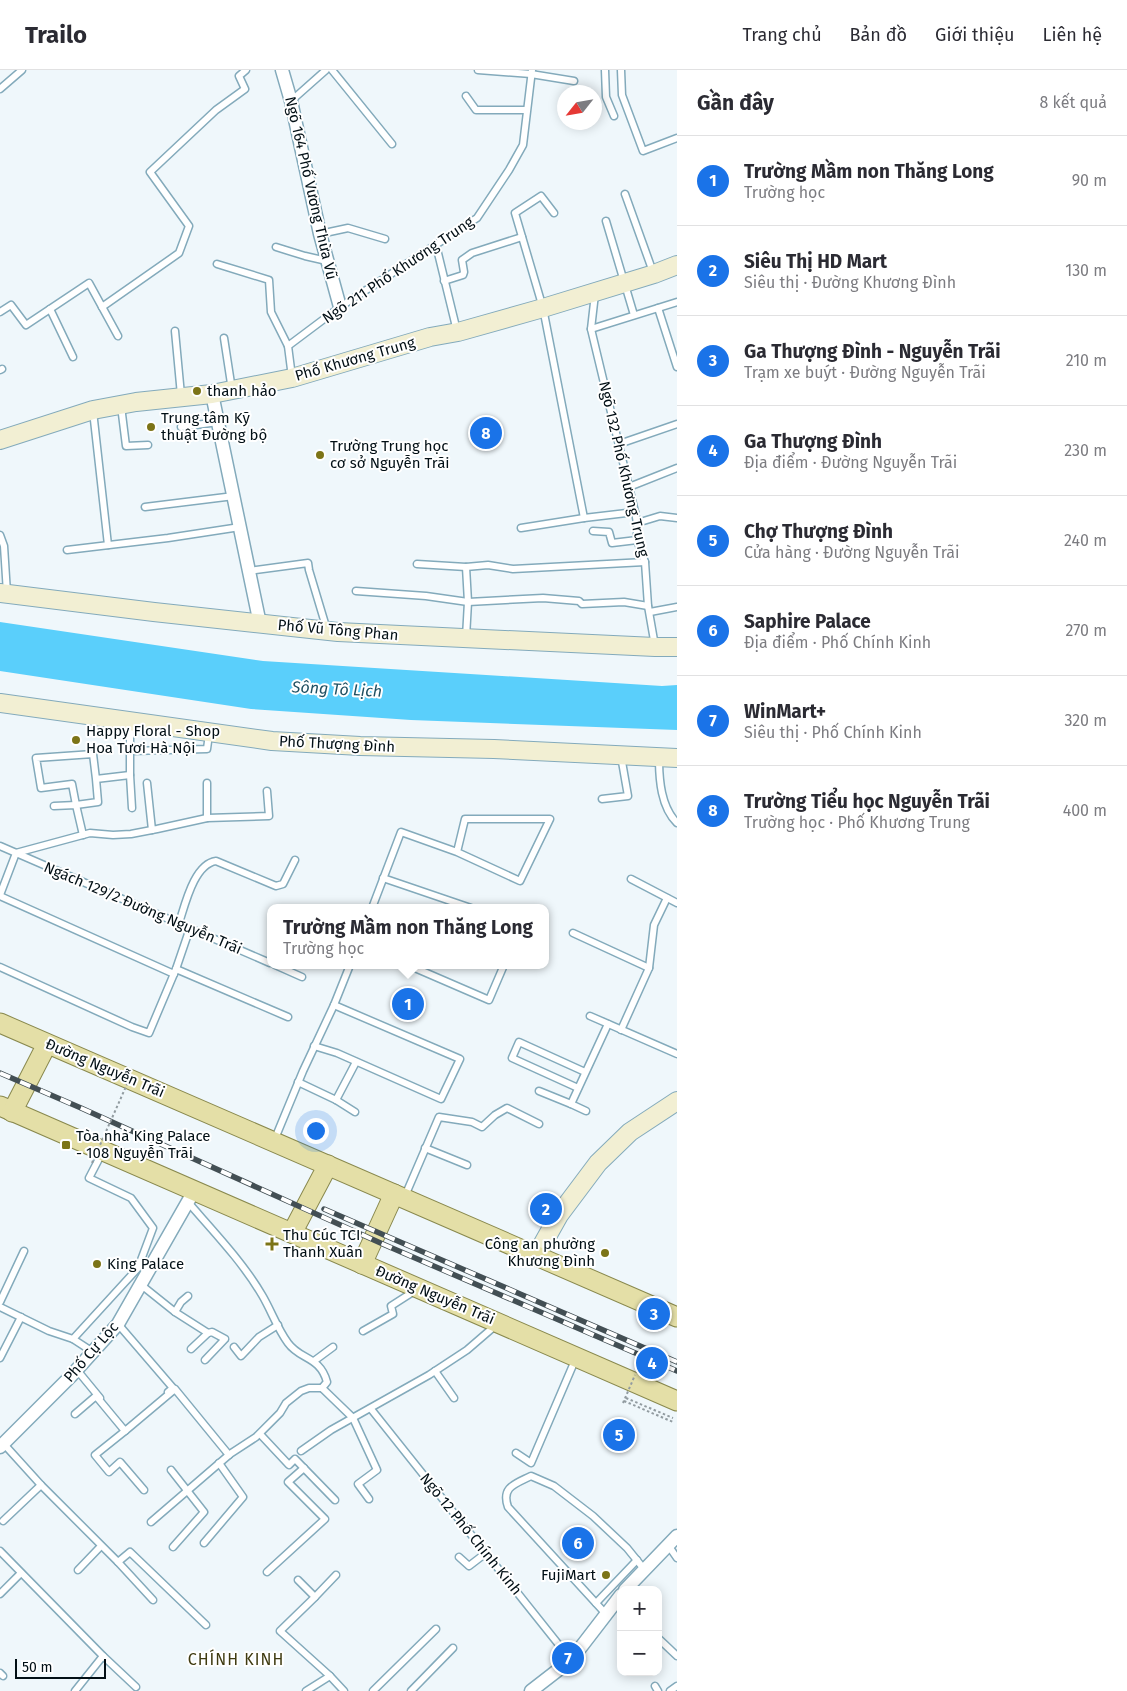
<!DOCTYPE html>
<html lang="vi">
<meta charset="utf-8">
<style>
body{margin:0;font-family:"Fira Sans",sans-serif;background:#f7f7f7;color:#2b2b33}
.controls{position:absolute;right:15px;bottom:15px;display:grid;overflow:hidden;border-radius:10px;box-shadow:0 2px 12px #0003}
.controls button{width:45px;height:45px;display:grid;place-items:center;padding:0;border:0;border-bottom:1px solid #e1e1e2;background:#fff;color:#2b2b33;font:25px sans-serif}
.compass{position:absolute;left:557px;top:15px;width:45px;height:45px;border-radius:50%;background:#fff;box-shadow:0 2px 12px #0003;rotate:239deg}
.scale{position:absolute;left:15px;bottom:12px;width:91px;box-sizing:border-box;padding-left:5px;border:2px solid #020f15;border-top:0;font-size:14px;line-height:18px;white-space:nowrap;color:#020f15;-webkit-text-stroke:4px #fff;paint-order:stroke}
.you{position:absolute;left:315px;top:1060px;width:18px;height:18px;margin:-12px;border:4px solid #fff;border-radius:50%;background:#1a73e8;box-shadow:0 0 0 8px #1a73e833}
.badge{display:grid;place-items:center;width:32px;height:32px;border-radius:50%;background:#1a73e8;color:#fff;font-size:16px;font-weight:700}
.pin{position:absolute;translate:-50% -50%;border:2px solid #fff;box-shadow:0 1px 5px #0006}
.popup{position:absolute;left:267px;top:834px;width:282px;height:65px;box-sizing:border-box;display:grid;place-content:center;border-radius:10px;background:#fff;filter:drop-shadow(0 1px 4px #0005);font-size:16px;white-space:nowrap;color:#7c7c81}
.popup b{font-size:19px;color:#2b2b33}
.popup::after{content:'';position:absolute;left:50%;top:100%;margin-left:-10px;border:10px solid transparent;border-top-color:#fff}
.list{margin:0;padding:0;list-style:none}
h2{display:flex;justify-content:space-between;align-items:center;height:65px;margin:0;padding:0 20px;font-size:21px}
h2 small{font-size:16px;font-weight:400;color:#7c7c81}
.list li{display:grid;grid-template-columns:32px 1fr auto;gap:15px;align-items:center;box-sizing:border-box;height:90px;padding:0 20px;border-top:1px solid #e1e1e2}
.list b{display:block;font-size:19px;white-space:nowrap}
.list p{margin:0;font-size:16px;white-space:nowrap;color:#7c7c81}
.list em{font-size:16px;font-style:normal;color:#7c7c81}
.map{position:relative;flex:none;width:677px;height:1621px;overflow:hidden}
header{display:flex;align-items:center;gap:30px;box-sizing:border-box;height:70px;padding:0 25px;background:#fff;border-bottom:1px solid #e1e1e2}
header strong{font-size:24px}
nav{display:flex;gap:28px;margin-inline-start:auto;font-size:18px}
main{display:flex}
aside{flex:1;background:#fff}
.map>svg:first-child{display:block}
</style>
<header>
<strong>Trailo</strong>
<nav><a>Trang chủ</a><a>Bản đồ</a><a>Giới thiệu</a><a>Liên hệ</a></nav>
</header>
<main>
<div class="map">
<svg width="677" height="1621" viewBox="0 0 677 1621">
<rect width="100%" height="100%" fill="#eff7fb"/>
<polygon fill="#5acffb" points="0,552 263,591 662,616 677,615 677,660 411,650 251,639 0,601"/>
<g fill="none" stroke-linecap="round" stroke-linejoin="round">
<g stroke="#83aabb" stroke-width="9">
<g id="lane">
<polyline points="332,0 392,74"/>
<polyline points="478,0 531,4 574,11"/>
<polyline points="605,0 606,27 614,46"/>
<polyline points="621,0 622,25 643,81 677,68"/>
<polyline points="0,19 22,0"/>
<polyline points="466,26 476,40 526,40"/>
<polyline points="291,31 326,0"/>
<polyline points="625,124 653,202"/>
<polyline points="554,143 541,126 515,143 543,238 584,448"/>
<polyline points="606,151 634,245"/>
<polyline points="320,164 348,158 385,169"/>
<polyline points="436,175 457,261"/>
<polyline points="276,177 305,186 327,191"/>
<polyline points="217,194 269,210 271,242 288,276"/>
<polyline points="444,211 463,205 464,202 462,190 472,183 522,167"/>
<polyline points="595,224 591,259 635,442 637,453 637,470 645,492 648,536 655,576"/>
<polyline points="102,237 179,183 189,156 150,102 216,40 245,19 239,6 246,0"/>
<polyline points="658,238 677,297"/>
<polyline points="50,239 73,287"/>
<polyline points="0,242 11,235 26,255 89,213 118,266"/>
<polyline points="591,259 677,232"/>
<polyline points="175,261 181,325"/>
<polyline points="224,268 232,320"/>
<polyline points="0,300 2,299"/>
<polyline points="292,307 288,276 340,237 477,148 509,100 523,75 532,0"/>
<polyline points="121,336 126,376 148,375"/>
<polyline points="93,341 108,475"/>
<polyline points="181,357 218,352"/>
<polyline points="619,374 677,354"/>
<polyline points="629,417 677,398"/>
<polyline points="145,437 234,426"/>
<polyline points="637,453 660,446 677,448"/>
<polyline points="521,458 584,448 635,442"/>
<polyline points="593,461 609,462 612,473 637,470"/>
<polyline points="0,465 4,476 7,523"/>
<polyline points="67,480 168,468 240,457"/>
<polyline points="417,494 466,497 488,495 513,499 645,492"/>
<polyline points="466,497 468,532 466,567"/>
<polyline points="249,501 308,493 309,500 327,560"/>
<polyline points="356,521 426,526 468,532 543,528 579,531 582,534 624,532 648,536"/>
<polyline points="650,542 677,537"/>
<polyline points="130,652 130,705 132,738"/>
<polyline points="130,681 207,679 209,664"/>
<path d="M 659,688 C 659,710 661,737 677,753"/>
<polyline points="96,709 93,684 36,688 41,718 72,714 76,735 98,732 96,709 130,705"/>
<polyline points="147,713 152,760"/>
<polyline points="207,713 207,748"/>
<polyline points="602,729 628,726 621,686"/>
<polyline points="54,736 76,735 83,765"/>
<polyline points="0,776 270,893"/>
<polyline points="16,783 90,763 113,765 131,764 157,759 207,748 269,746 267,721"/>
<polyline points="383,808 471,838"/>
<polyline points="631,809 677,833"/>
<polyline points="0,825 16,783"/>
<polyline points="0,826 174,904"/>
<polyline points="372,838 401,762 457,782 520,811 550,749 465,749 457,782"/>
<path d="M 179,853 C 185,835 194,794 216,791 L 276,816 L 283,814 L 295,790"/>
<polyline points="573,863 649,898 621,960"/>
<polyline points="275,895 302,907"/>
<polyline points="408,895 489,930 504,895"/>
<polyline points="0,897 132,957 149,963 176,899 190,858"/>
<polyline points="649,898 654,855 667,828"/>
<polyline points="176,899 288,947"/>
<polyline points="590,946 677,984"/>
<polyline points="314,976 337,983 441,1029 460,989 334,935"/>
<polyline points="298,1012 336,1030 355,1042"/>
<polyline points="578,1018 512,988 519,972 585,1002"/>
<polyline points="539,1021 571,1034"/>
<polyline points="336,1030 356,992"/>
<polyline points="586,1041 571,1034 608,954"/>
<polyline points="274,1071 303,1001 334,935 350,895"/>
<polyline points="425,1078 467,1095"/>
<polyline points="405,1126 439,1047 472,1052 482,1057 495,1045 507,1038 539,1054"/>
<path d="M 187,1131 C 213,1161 242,1191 262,1225 C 271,1240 277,1258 288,1273 C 300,1290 320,1286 327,1312 L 322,1318"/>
<polyline points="140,1214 175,1242 208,1263 212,1262 225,1269 205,1290"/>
<polyline points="0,1232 24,1181"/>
<polyline points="0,1237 49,1261 73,1269"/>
<polyline points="175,1242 181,1232 188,1226"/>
<polyline points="118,1254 173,1318 168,1322"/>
<polyline points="363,1261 393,1244 391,1236 416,1220"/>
<polyline points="234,1277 241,1286 259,1267 278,1255"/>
<polyline points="191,1279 208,1263"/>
<polyline points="93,1282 73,1269 138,1198 153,1158 131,1128 89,1108 102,1083"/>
<polyline points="0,1288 21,1247"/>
<polyline points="314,1291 333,1277"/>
<polyline points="77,1300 100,1328"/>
<polyline points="435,1301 454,1328"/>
<polyline points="322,1318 353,1348 377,1400 358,1414 369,1429"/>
<polyline points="371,1339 571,1590"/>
<polyline points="75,1344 96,1326 125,1361 175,1319 229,1385"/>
<polyline points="125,1361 95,1385 109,1402 120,1392 144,1420"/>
<polyline points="260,1364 289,1395 295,1389 335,1430"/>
<polyline points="3,1373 41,1415 118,1492 130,1482 206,1555"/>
<polyline points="301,1381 331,1360 429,1305 467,1280 496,1255"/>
<polyline points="516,1383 531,1393 576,1288"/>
<polyline points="171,1400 204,1442 173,1477"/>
<polyline points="3,1451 41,1415"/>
<polyline points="151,1452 230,1384 256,1367 280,1343 286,1333 301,1321 309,1318 322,1318"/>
<polyline points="204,1473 243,1427 219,1393"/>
<polyline points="668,1475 677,1488"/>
<polyline points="0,1481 103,1586 136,1617"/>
<polyline points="459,1487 469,1496 486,1483"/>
<polyline points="118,1492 153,1530"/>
<polyline points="78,1500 101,1476"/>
<polyline points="267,1502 325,1449 288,1412 304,1398"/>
<polyline points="298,1510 315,1527 280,1561 330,1606 344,1621"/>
<polyline points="0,1524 21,1503"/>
<polyline points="315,1527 336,1505"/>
<polyline points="596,1533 637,1490"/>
<path d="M 605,1543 L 508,1437 C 501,1417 515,1414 531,1406 L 554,1416 L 593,1446 L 627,1478 L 644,1499"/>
<polyline points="658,1568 677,1586"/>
<polyline points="0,1603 3,1606"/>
<polyline points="655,1616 658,1621"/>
<polyline points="75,1621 103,1586"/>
<polyline points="306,1621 330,1606"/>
<polyline points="373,1621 436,1559"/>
<polyline points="411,1621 453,1578"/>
<polyline points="670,1621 677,1616"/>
</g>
</g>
<g stroke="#83aabb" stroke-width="15">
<g id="street">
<polyline points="282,0 291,31 320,164 340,237"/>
<polyline points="212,324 260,554"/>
<polyline points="0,1377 71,1306 118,1254 194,1121"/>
<polyline points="625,1520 677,1466"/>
<polyline points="531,1621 571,1590 621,1525"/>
</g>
</g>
<g stroke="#83aabb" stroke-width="20">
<g id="secondary">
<polyline points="0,370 93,340 136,332 212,324 292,308 430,267 458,262 543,238 654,204 677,195"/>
<polyline points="0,523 154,542 338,562 655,577 677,577"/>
<polyline points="0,633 272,671 360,676 494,679 677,688"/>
<polyline points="536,1186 559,1145 598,1093 630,1062 677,1031"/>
</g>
</g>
<g stroke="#89894e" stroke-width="21">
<g id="primary">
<polyline points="0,953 677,1247"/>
<polyline points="0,1036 677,1331"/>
<polyline points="12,1042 47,974"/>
<polyline points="292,1163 328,1095"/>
<polyline points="362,1194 394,1124"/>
</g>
</g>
<g stroke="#919ba0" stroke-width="2" stroke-dasharray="2.5 2.5" stroke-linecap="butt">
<polyline points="626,1328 673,1348"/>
<polyline points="624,1331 673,1352"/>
</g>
<use href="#lane" stroke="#fff" stroke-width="6"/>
<use href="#street" stroke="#fff" stroke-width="12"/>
<use href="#secondary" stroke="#f2efd3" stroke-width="18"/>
<use href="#primary" stroke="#e4dfa7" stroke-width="19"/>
<g stroke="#434f54" stroke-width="5.5">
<g id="rail">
<polyline points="0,1003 81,1038 385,1175 677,1301"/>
<polyline points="324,1139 677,1292"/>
</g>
</g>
<use href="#rail" stroke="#fff" stroke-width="4" stroke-dasharray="11" stroke-linecap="butt"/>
<g stroke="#919ba0" stroke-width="2" stroke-dasharray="2.5 2.5" stroke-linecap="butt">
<polyline points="92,1093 132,1003"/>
<polyline points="658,1261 666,1240"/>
<polyline points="623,1333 635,1305"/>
</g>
</g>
<g fill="#7c7417" stroke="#fff" stroke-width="2">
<circle cx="197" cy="321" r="5"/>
<circle cx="151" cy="357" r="5"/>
<circle cx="320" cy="385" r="5"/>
<circle cx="76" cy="670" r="5"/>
<rect x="61" y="1070" width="10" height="10" rx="2.5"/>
<path d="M269.5 1166.5h5v5h5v5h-5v5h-5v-5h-5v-5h5z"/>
<circle cx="605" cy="1183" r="5"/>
<circle cx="97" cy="1194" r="5"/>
<circle cx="606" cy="1505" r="5"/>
</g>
<g text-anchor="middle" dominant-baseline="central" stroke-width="4" stroke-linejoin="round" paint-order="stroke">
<g font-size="15" fill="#020f15" stroke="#fff">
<text transform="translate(311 118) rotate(77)">Ngõ 164 Phố Vương Thừa Vũ</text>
<text transform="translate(398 200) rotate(-34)">Ngõ 211 Phố Khương Trung</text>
<text transform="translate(355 289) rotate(-16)">Phố Khương Trung</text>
<text transform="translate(624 399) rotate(77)">Ngõ 132 Phố Khương Trung</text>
<text transform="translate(338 560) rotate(5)">Phố Vũ Tông Phan</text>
<text transform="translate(337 674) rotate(3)">Phố Thượng Đình</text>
<text transform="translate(143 838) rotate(23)">Ngách 129/2 Đường Nguyễn Trãi</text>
<text transform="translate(105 998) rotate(23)">Đường Nguyễn Trãi</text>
<text transform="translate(435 1225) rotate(23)">Đường Nguyễn Trãi</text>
<text transform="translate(91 1282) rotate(-49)">Phố Cự Lộc</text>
<text transform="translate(471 1464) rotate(51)">Ngõ 12 Phố Chính Kinh</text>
</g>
<g font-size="15" fill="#020f15" stroke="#fff" text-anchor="start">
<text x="207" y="321">thanh hảo</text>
<text x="161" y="348">Trung tâm Kỹ<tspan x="161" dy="17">thuật Đường bộ</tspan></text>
<text x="330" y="376">Trường Trung học<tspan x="330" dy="17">cơ sở Nguyễn Trãi</tspan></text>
<text x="86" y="661">Happy Floral - Shop<tspan x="86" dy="17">Hoa Tươi Hà Nội</tspan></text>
<text x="76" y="1066">Tòa nhà King Palace<tspan x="76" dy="17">- 108 Nguyễn Trãi</tspan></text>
<text x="283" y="1165">Thu Cúc TCI<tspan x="283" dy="17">Thanh Xuân</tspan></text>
<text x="595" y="1174" text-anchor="end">Công an phường<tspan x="595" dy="17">Khương Đình</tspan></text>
<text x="107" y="1194">King Palace</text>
<text x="596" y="1505" text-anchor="end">FujiMart</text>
</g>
<g font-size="16" font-style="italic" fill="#1f5062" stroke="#fff">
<text transform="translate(337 619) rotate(3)">Sông Tô Lịch</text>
</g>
<g font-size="16" letter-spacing="1" fill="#3f3b11" stroke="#fff">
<text x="236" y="1589">CHÍNH KINH</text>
</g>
</g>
</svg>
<div class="controls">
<button>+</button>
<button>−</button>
</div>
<svg class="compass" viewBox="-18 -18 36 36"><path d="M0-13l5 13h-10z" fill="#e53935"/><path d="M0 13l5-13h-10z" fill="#7c7c81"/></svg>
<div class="scale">50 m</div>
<div class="you"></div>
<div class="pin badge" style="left:408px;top:934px">1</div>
<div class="popup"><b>Trường Mầm non Thăng Long</b>Trường học</div>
<div class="pin badge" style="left:546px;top:1139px">2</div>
<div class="pin badge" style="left:654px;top:1244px">3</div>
<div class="pin badge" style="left:652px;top:1293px">4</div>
<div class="pin badge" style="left:619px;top:1365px">5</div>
<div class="pin badge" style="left:578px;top:1473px">6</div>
<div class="pin badge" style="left:568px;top:1588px">7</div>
<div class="pin badge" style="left:486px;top:363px">8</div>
</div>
<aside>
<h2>Gần đây<small>8 kết quả</small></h2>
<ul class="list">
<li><span class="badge">1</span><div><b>Trường Mầm non Thăng Long</b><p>Trường học</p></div><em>90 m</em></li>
<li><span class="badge">2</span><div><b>Siêu Thị HD Mart</b><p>Siêu thị · Đường Khương Đình</p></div><em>130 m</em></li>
<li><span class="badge">3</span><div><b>Ga Thượng Đình - Nguyễn Trãi</b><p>Trạm xe buýt · Đường Nguyễn Trãi</p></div><em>210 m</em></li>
<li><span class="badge">4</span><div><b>Ga Thượng Đình</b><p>Địa điểm · Đường Nguyễn Trãi</p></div><em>230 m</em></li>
<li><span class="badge">5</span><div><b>Chợ Thượng Đình</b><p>Cửa hàng · Đường Nguyễn Trãi</p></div><em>240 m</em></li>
<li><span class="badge">6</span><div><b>Saphire Palace</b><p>Địa điểm · Phố Chính Kinh</p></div><em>270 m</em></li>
<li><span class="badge">7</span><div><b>WinMart+</b><p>Siêu thị · Phố Chính Kinh</p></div><em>320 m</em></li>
<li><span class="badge">8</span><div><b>Trường Tiểu học Nguyễn Trãi</b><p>Trường học · Phố Khương Trung</p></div><em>400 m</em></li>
</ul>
</aside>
</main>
